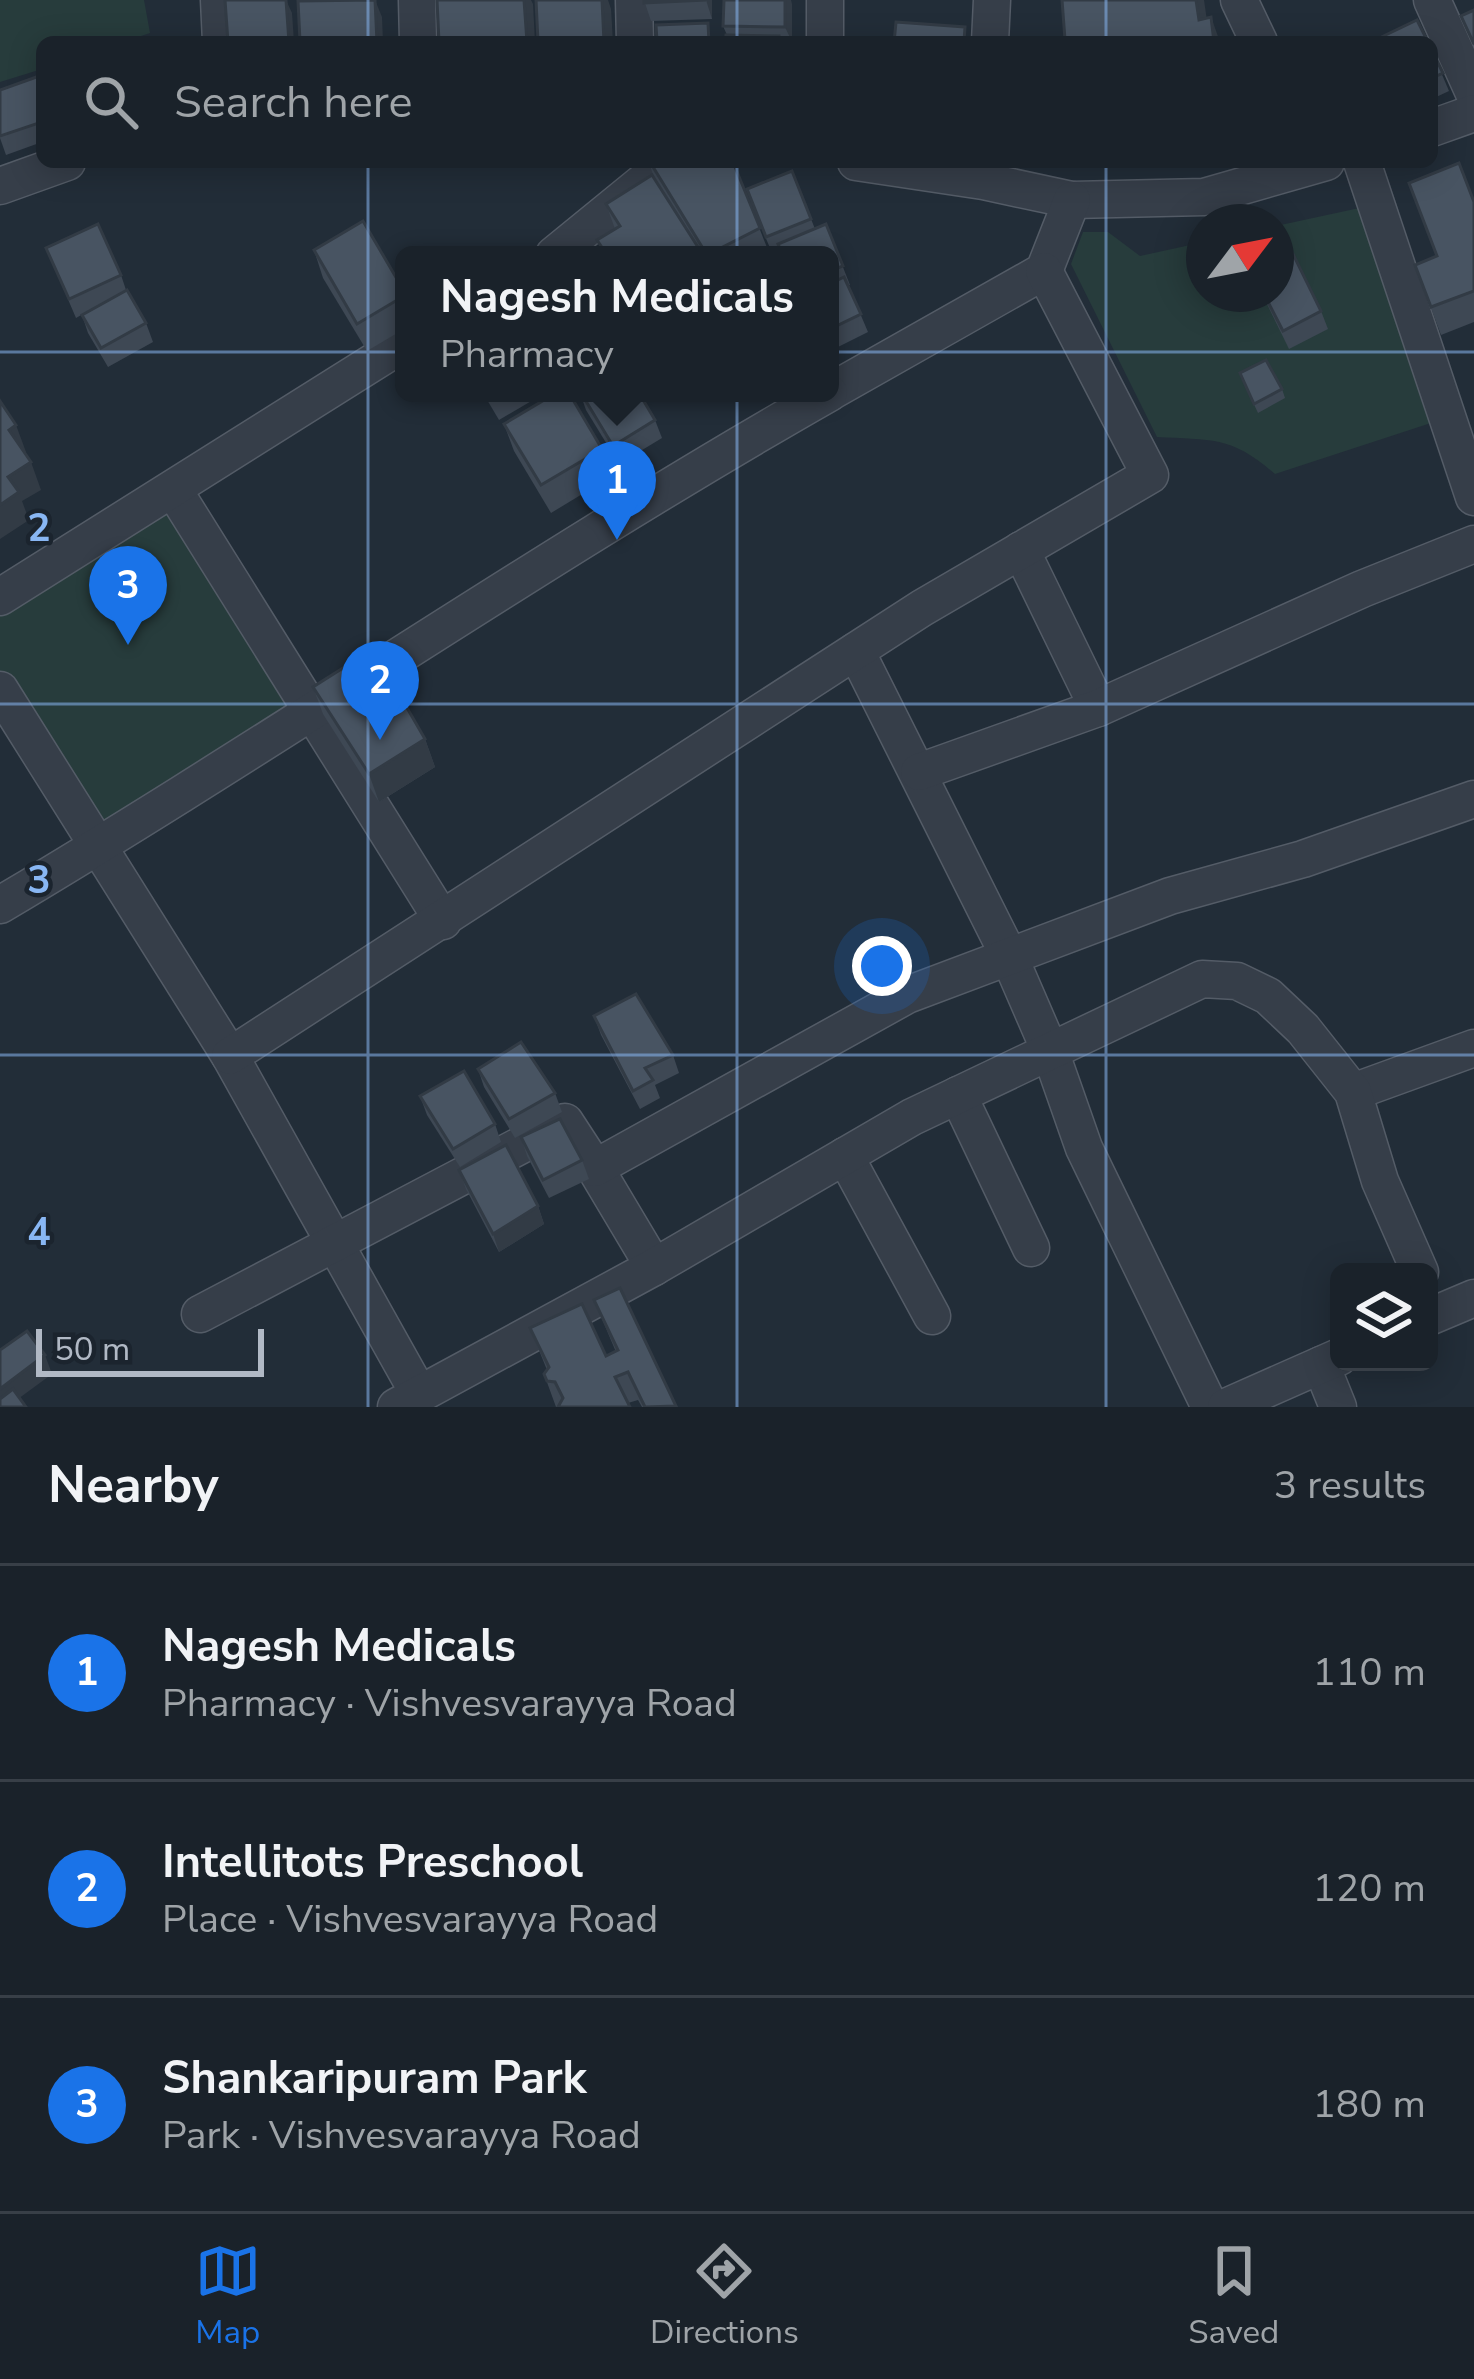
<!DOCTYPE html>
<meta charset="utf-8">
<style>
body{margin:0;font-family:"Nunito Sans",sans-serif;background:#232a32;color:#f1f3f6}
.controls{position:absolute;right:36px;bottom:36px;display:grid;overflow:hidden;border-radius:18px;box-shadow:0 6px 30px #0003}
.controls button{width:108px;height:108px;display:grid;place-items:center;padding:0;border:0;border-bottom:3px solid #383f47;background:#1a222a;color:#f1f3f6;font:60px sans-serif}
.compass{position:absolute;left:1186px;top:204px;width:108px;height:108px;border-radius:50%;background:#1a222a;box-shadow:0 6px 30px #0003;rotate:58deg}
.scale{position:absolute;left:36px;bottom:30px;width:228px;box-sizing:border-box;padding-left:12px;border:6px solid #b1b9c5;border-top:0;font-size:33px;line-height:42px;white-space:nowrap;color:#b1b9c5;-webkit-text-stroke:9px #1b242e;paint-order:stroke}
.you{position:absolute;left:882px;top:966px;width:42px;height:42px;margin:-30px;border:9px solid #fff;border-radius:50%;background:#1a73e8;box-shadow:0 0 0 18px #1a73e833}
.badge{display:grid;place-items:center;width:78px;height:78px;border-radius:50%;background:#1a73e8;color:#fff;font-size:39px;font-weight:700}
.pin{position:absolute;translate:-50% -99px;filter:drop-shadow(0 3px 6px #0008)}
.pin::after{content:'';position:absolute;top:63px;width:42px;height:36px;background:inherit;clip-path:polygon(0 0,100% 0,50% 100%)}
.popup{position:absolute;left:395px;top:246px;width:444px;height:156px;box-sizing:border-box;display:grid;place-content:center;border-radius:18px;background:#1a222a;filter:drop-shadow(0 3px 9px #0005);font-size:39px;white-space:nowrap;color:#9fa4a8}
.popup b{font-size:45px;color:#f1f3f6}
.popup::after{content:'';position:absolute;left:50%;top:100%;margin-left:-24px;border:24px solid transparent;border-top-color:#1a222a}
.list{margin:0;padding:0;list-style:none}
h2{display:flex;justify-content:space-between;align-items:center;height:156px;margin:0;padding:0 48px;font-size:51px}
h2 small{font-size:39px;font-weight:400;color:#9fa4a8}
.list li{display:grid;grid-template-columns:78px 1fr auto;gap:36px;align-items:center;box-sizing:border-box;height:216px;padding:0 48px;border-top:3px solid #383f47}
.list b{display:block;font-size:45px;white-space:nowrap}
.list p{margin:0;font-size:39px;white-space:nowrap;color:#9fa4a8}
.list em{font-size:39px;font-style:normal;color:#9fa4a8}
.icon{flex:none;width:66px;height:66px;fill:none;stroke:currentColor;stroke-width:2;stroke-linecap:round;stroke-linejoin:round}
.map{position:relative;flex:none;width:1474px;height:1407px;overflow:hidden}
.search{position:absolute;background:#1a222a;box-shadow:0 6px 30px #0003;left:36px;right:36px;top:36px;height:132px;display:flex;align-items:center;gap:30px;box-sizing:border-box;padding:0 42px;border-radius:18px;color:#9fa4a8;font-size:45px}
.sheet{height:804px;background:#1a222a}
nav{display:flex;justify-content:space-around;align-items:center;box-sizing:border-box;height:168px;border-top:3px solid #383f47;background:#1a222a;font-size:33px;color:#9fa4a8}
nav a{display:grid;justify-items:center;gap:6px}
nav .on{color:#1a73e8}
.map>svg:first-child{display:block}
</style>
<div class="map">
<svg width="1474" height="1407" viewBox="0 0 1474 1407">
<rect width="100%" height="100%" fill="#222d38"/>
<g fill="#273c3c">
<polygon points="0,0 144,0 150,33 123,42 42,42 42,69 0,82"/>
<path d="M 1364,207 L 1434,422 L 1275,474 C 1232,436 1212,440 1157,437 L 1071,264 L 1083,232 L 1108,232 L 1140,256 L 1204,242 L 1204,294 L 1276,294 L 1276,226 Z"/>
<polygon points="169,506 297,709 101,832 0,675 0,615"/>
</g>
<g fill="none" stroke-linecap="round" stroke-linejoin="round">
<g stroke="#545c67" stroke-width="39">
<g id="minor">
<polyline points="219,0 221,42"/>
<polyline points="417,0 418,42"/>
<polyline points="634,0 635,42"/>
<polyline points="825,0 825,42"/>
<polyline points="1239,0 1259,42"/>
<polyline points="1432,0 1474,93"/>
<polyline points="990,42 992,0"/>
<polyline points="1432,128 1474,113"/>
<polyline points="856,162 983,181 1072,200 1204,197 1326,162"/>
<polyline points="1362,162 1474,497"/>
<polyline points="0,186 67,162"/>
<polyline points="554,255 668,162"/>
<polyline points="830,392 1044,271 1072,200"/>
<polyline points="173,489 443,921"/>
<polyline points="1021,550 1098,708"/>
<polyline points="0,597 404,343"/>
<polyline points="856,651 1008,954 1050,1051 1084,1148 1210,1407"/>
<polyline points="0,690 230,1056 419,1394"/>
<polyline points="919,772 1098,708 1362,589 1474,544"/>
<path d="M 0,905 C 279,739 546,554 829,393"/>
<polyline points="230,1056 922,608 1150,475 1044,271"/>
<polyline points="1353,1092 1474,1048"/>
<polyline points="958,1095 1031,1248"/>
<polyline points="845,1156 932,1316"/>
<polyline points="595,1168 654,1267"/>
<polyline points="200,1314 565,1122 595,1168 907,995 1170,896 1303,859 1474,799"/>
<polyline points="1429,1317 1474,1298"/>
<polyline points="1321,1365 1338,1407"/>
<polyline points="396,1407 654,1267 912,1117 1202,979 1237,981 1268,996 1303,1029 1353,1092 1380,1181 1420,1272"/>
<polyline points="1226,1407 1339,1357"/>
</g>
</g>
<use href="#minor" stroke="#363e49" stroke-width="36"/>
</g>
<g fill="#3e4854">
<polygon points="644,0 712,0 712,19 651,21"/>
<polygon points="792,4 792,42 725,42 727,35 723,26"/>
<polygon points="1432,51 1449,91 1432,99"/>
<polygon points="42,75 42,142 6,155 0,138 0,90"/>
<polygon points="649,162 733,162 770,255 603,255 597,240 615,229 606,204 654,178"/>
<polygon points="792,171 815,229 826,224 850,285 848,285 868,332 830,351 830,255 781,252 773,255 753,208"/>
<polygon points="1474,202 1474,322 1441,335 1415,265 1437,256"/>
<polygon points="46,248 121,275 126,290 146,323 153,342 108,367 88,333 82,315 83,314 76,318"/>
<polygon points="314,250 404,291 404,329 367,351 323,278"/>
<polygon points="1262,294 1276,294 1321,311 1328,329 1289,349"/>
<polygon points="1244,383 1282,389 1285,398 1258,413"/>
<polygon points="483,393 545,393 499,420"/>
<polygon points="580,393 655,420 662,438 619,464 586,410"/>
<polygon points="504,424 602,449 612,476 551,513 514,451"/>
<polygon points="313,687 425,739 435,767 379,802 323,714"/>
<polygon points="594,1016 673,1055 679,1073 655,1085 660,1098 640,1109 601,1035"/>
<polygon points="478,1069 555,1093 562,1112 515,1138 484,1087"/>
<polygon points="420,1096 495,1124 501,1142 460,1167 427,1115"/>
<polygon points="521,1137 582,1160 589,1179 549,1198 527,1156"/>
<polygon points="459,1170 538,1206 544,1224 499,1252 466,1189"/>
<polygon points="620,1288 676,1407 642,1407 638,1400 628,1403 630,1407 556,1407 544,1374 547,1370 530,1328 606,1356 616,1352 594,1300"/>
</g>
<g fill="#323b45">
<polygon points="286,0 292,13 294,42 289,42"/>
<polygon points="375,0 382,17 383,42 377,42"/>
<polygon points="524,0 531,0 533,4 535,42 527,42"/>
<polygon points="602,0 608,0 611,9 613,42 604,42"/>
<polygon points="706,0 712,0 712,19"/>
<polygon points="785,0 791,0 792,4 792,42 785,27"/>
<polygon points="1196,0 1204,0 1210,42 1199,20"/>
<polygon points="1211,17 1220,42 1214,42"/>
<polygon points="16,425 26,452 19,457 9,430"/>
<polygon points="31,462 41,490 22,501 29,520 0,539 0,505 8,477"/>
<polygon points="425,739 435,767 379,802 369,774"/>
<polygon points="538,1206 544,1224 499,1252 493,1234"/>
<polygon points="45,1355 52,1374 7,1407 0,1407 0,1389"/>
</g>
<g fill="#485462" stroke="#323b45" stroke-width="3">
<polygon points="225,0 286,0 289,42 228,42"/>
<polygon points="375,0 377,42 300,42 298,1"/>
<polygon points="437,0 524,0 527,42 439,42"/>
<polygon points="536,0 602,0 604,42 538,42"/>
<polygon points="644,0 706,0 644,3"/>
<polygon points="724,0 785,0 785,27 723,26"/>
<polygon points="1062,0 1196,0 1199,20 1211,17 1214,42 1052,42 1065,40"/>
<polygon points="1474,10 1474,44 1461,16"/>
<polygon points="1417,20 1428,42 1371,42"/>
<polygon points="896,22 965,27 964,42 894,42"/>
<polygon points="708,23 709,42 657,42 656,25"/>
<polygon points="726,35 779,36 779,42 725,42"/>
<polygon points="1432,51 1443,73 1432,78"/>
<polygon points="42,75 42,122 0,136 0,90"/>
<polygon points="650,162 733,162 760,228 707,255"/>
<polygon points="1459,163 1474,202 1474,291 1431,307 1415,265 1437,256 1409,183"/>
<polygon points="792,171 811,219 766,237 747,189"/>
<polygon points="652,175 703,255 607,255 597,240 620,226 606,204"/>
<polygon points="363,221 404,291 404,296 357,324 314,250"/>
<polygon points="98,224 121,275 69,299 46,248"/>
<polygon points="826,224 843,266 830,271 830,255 783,255 778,244"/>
<polygon points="1292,252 1321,311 1283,331 1264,294 1276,294 1276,260"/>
<polygon points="844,277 861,314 830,329 830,284"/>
<polygon points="127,290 146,323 101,348 82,315"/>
<polygon points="1266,360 1282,389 1254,404 1240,373"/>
<polygon points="556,393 569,393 602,449 541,485 504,424"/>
<polygon points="581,393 639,393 655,420 613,446"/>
<polygon points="0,401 16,425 9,430 31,462 8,477 19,492 0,505"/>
<polygon points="373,649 425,739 369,774 313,687"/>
<polygon points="636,994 673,1055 645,1068 653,1080 633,1091 594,1016"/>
<polygon points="521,1042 555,1093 509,1119 478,1069"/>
<polygon points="464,1071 495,1124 453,1149 420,1096"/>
<polygon points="560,1119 582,1160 543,1180 521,1137"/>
<polygon points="506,1145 538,1206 493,1234 459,1170"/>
<polygon points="620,1288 676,1406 645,1407 628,1372 615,1377 630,1407 558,1407 563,1398 555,1382 547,1381 544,1374 549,1367 530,1328 582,1304 606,1356 618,1350 594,1300"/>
<polygon points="27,1331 45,1355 0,1389 0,1350"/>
<polygon points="13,1389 26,1407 0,1407 0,1399"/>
</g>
<path fill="none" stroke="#88b6f3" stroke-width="3" stroke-opacity="0.55" d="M 368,0 L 368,42M 737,0 L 737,42M 1106,0 L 1106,42M 368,162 L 368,1407M 737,162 L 737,1407M 1106,162 L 1106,1407M 0,352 L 1474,352M 0,704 L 1474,704M 0,1055 L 1474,1055"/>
<g font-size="39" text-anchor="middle" font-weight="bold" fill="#88b6f3" stroke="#1b242e" stroke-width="9" stroke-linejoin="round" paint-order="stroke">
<text x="39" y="541">2</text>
<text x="39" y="893">3</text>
<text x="39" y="1245">4</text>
</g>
</svg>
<div class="controls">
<button><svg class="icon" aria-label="layers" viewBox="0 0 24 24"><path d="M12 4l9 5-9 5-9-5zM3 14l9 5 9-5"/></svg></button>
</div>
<svg class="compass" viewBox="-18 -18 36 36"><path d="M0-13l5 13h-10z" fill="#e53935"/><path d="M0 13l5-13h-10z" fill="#9fa4a8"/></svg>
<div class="scale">50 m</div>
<div class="you"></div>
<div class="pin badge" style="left:617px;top:540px">1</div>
<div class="popup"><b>Nagesh Medicals</b>Pharmacy</div>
<div class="pin badge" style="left:380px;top:740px">2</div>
<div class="pin badge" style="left:128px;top:645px">3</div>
<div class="search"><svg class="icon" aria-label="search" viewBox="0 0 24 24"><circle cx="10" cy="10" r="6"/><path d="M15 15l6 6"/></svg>Search here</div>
</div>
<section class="sheet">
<h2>Nearby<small>3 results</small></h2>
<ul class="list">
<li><span class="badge">1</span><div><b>Nagesh Medicals</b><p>Pharmacy · Vishvesvarayya Road</p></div><em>110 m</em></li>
<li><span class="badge">2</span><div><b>Intellitots Preschool</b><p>Place · Vishvesvarayya Road</p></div><em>120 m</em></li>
<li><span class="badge">3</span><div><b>Shankaripuram Park</b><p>Park · Vishvesvarayya Road</p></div><em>180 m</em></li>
</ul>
</section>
<nav>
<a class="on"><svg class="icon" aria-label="map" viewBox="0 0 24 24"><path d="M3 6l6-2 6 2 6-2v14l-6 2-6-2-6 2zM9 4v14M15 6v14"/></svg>Map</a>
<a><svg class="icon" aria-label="directions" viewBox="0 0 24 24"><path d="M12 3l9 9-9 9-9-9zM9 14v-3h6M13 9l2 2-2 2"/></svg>Directions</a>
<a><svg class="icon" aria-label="saved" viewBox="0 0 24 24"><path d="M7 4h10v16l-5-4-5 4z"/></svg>Saved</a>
</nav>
